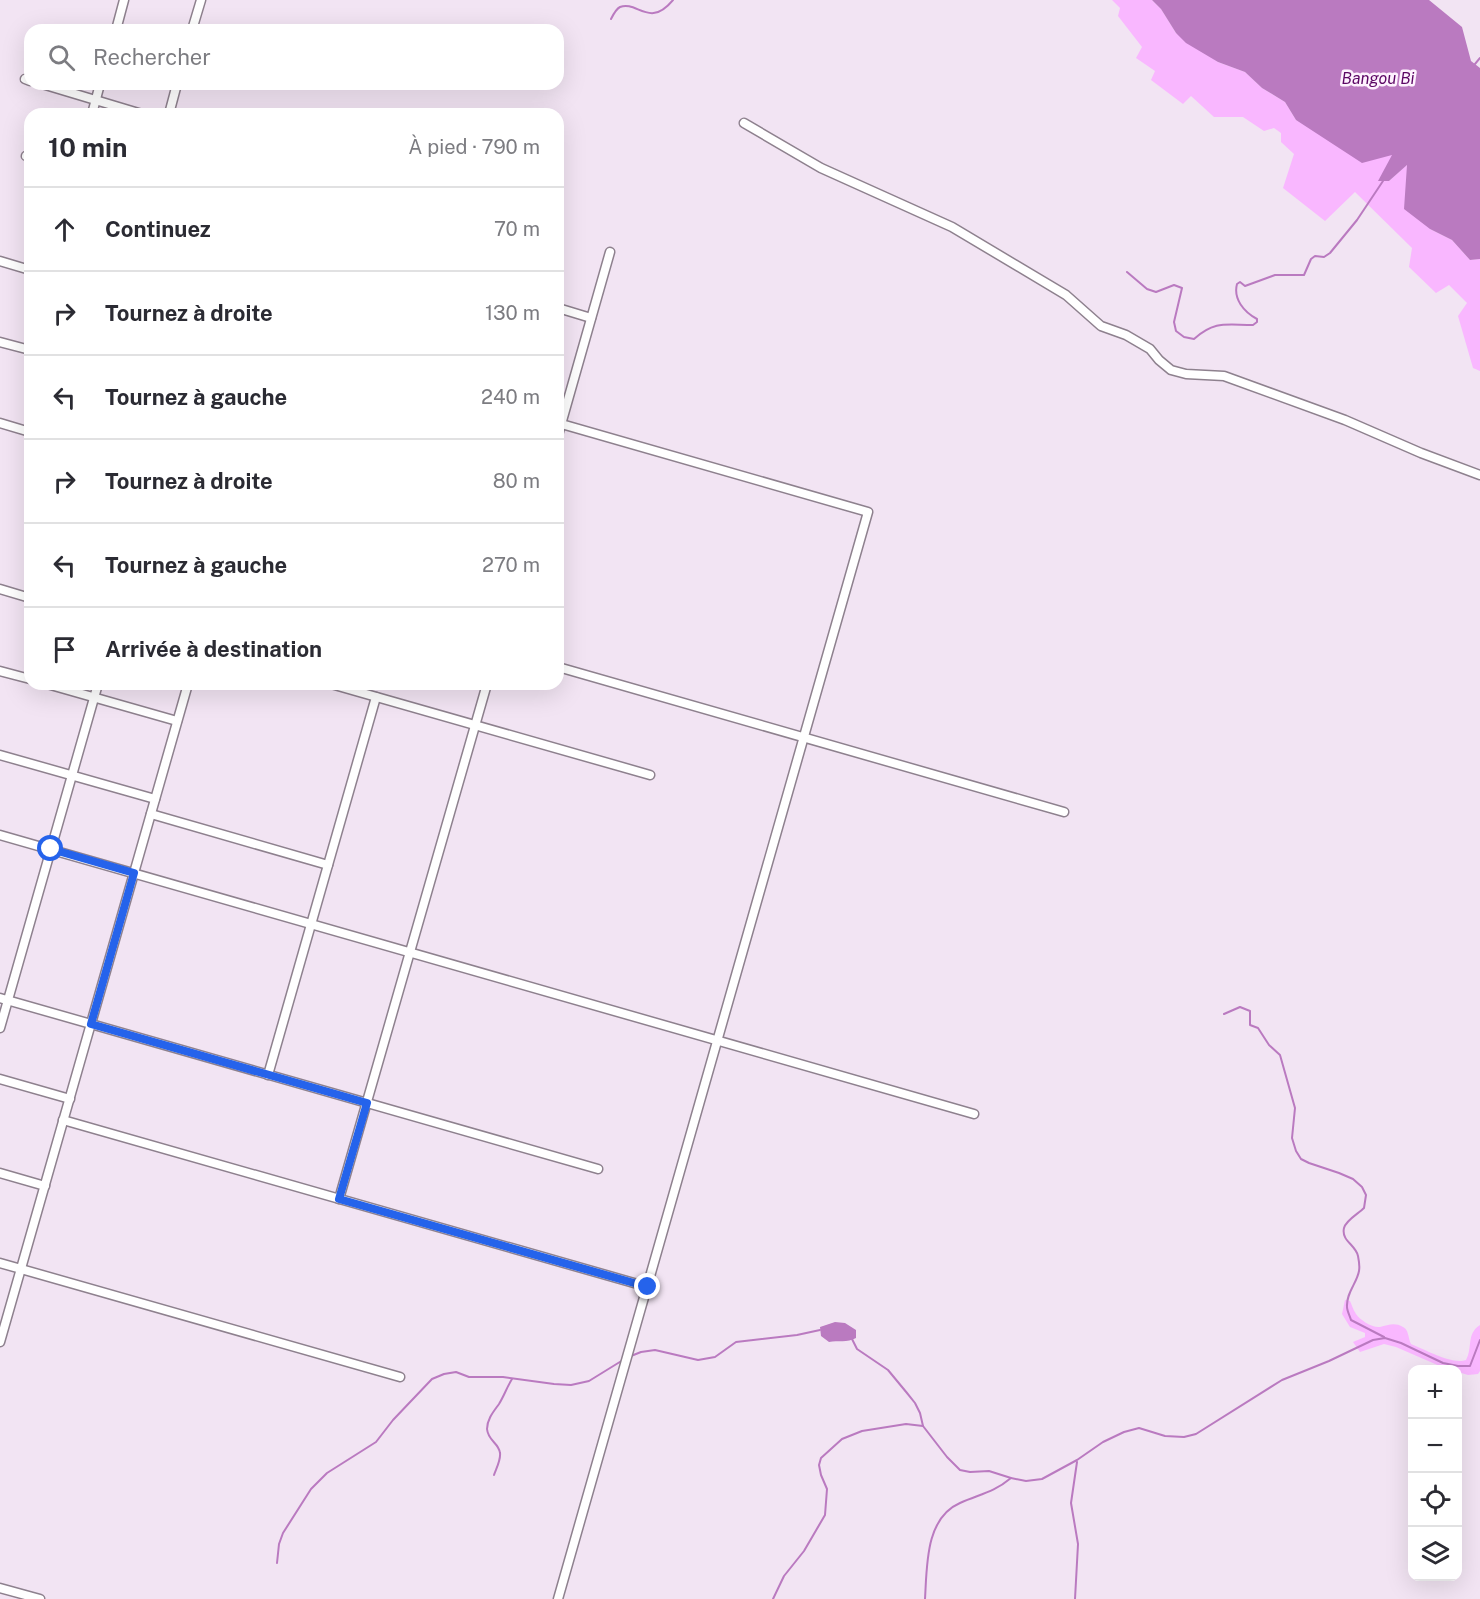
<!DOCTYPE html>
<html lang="fr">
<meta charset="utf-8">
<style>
body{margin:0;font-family:"Public Sans",sans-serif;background:#f7f7f7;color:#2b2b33}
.controls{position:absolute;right:18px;bottom:18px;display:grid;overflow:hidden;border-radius:12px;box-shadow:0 6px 24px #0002}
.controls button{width:54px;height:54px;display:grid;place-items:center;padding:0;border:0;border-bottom:2px solid #e1e1e2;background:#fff;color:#2b2b33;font:30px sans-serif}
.stop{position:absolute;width:18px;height:18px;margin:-14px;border:4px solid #2563eb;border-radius:50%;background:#fff}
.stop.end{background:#2563eb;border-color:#fff;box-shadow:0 2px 6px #0008}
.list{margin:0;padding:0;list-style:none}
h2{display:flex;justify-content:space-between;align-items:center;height:78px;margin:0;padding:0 24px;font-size:26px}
h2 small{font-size:20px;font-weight:400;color:#7c7c81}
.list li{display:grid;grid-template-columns:39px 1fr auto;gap:18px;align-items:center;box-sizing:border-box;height:84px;padding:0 24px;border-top:2px solid #e1e1e2}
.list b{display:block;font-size:22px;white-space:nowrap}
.list em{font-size:20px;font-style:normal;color:#7c7c81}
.icon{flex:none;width:33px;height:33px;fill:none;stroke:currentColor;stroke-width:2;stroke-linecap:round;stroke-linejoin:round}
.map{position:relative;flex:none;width:1480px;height:1599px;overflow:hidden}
.search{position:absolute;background:#fff;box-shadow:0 6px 24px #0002;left:24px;top:24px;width:540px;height:66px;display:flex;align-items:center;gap:15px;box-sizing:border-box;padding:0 21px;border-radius:18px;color:#7c7c81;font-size:22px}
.panel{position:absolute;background:#fff;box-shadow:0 6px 24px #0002;left:24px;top:108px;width:540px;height:582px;border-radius:18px}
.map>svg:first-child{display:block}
</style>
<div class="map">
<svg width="1480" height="1599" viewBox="0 0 1480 1599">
<rect width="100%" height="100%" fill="#f2e4f3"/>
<g fill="#f9b7ff">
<polygon points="1112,0 1152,0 1161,9 1176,33 1218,62 1245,72 1262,88 1285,102 1296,120 1393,155 1379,180 1389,181 1408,164 1430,229 1452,240 1470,260 1480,259 1480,371 1473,368 1458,316 1467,303 1449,285 1436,293 1409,267 1412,248 1355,192 1325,221 1283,188 1294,154 1281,142 1281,133 1274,128 1264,131 1243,117 1214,117 1191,96 1183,104 1151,80 1155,71 1136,58 1142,47 1118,16 1120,8"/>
<path d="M 1345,1300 L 1350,1301 C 1352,1305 1353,1310 1356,1314 C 1360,1320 1372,1328 1380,1327 C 1388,1325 1395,1322 1403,1327 C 1409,1330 1408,1338 1411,1344 C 1424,1349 1452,1365 1466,1360 C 1473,1347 1466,1334 1480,1325 L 1480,1371 L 1478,1374 L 1468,1375 L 1458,1372 L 1458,1370 L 1449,1369 L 1442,1367 L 1396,1347 L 1384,1344 L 1360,1352 L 1353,1342 L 1365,1337 L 1365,1333 L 1350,1327 L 1342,1314 Z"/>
</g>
<g fill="#ba7ac0">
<polygon points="1152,0 1429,0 1462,27 1471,61 1480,68 1480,259 1470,260 1452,240 1430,229 1404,209 1407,165 1389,181 1378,181 1392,155 1362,163 1296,120 1285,102 1262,88 1245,72 1218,62 1186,43 1176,33 1161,9"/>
<path d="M 835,1322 L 845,1323 L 856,1330 L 856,1338 C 847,1343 838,1340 829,1342 L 821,1336 L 820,1327 Z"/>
</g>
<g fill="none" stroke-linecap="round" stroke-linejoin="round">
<g stroke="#ba7ac0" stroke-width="2">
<path d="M 611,19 C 613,15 616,9 620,7 C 637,0 649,29 673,0"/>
<polyline points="1475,64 1480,58"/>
<path d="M 1127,272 L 1147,289 L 1156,292 L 1174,285 L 1182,288 L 1174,322 L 1176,331 L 1184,337 L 1194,339 C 1215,320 1227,325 1253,325 L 1257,322 L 1257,319 C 1244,312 1233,299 1237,284 L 1240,282 L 1245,286 L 1275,275 L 1304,275 L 1311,259 L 1315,256 L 1324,257 L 1330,253 L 1357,220 L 1383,181"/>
<path d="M 1224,1014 L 1240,1007 L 1250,1011 L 1250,1025 L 1258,1028 L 1269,1045 L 1280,1055 L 1295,1108 L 1292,1138 L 1296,1151 L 1301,1159 L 1309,1163 L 1339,1173 L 1353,1179 L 1362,1187 L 1366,1195 L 1364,1208 C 1358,1214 1346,1220 1344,1228 C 1341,1241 1356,1245 1358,1256 C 1359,1261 1360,1266 1359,1271 C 1357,1283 1346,1293 1347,1307 C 1347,1311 1350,1316 1351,1320 L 1384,1337"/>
<polyline points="851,1337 857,1349 888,1370 907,1393 915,1403 920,1413 923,1426 947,1457 960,1470 970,1472 989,1471 1011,1478 1026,1481 1042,1479 1077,1460 1103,1442 1124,1432 1139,1428 1165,1436 1184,1437 1196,1434 1282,1380 1329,1361 1373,1340 1385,1338 1401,1343 1443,1363 1458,1366 1470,1366 1480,1340"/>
<polyline points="631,1356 641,1352 655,1350 698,1360 715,1357 736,1342 797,1335 820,1330"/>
<path d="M 494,1475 C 496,1469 501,1460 500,1453 C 499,1443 488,1441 487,1429 C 487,1419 494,1411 499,1404 C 504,1396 507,1387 512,1379"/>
<polyline points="277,1563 279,1544 283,1533 311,1489 327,1473 376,1442 393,1420 432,1379 444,1374 456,1372 469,1377 503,1377 554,1384 571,1385 589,1381 623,1360"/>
<polyline points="773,1599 784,1576 804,1551 825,1515 827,1489 821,1475 819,1465 821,1458 842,1439 862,1431 906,1424 923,1426"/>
<path d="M 925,1599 C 927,1567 925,1518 960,1503 C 980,1494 993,1493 1011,1478"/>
<polyline points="1075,1599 1078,1544 1071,1503 1077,1462"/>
</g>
<g stroke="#8e818e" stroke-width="11">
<g id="minor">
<polyline points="116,30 124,0"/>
<polyline points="192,30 201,0"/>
<polyline points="25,79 30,81"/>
<polyline points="42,84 142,114"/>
<polyline points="92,114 100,84"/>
<polyline points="169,114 177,84"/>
<polyline points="744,123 821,168 952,227 1066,295 1101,326 1126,335 1150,349 1159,360 1171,370 1186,374 1224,376 1345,420 1421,453 1480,475"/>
<polyline points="26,156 30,157"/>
<polyline points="0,261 30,270"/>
<polyline points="558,308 591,318"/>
<polyline points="0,342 30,350"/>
<polyline points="0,423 30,432"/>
<polyline points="558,423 868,512 558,1599"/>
<polyline points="558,435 610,252"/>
<polyline points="0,589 30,598"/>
<polyline points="558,667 1064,812"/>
<polyline points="0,671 30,679"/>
<polyline points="47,684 177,721"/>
<polyline points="331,684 650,775"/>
<polyline points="0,755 155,799"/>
<polyline points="151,814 328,865"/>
<polyline points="0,835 974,1114"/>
<polyline points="0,998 598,1169"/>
<polyline points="0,1028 98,684"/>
<polyline points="268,1075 376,697"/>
<polyline points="0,1079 70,1099"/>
<polyline points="63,1120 648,1287"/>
<polyline points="0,1173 45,1186"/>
<polyline points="339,1199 487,684"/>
<polyline points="0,1263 400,1377"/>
<polyline points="0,1342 188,684"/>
<polyline points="0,1588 40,1599"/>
</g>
</g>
<use href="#minor" stroke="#fff" stroke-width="8"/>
</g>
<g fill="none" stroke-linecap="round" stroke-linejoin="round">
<polyline stroke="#2563eb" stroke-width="8" points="51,849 134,873 91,1024 367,1103 339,1199 648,1287"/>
</g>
<g text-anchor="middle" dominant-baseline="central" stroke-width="5" stroke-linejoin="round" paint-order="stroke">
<g font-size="16" font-style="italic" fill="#5b0664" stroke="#fef2fe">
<text x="1378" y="78">Bangou Bi</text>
</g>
</g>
</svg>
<div class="controls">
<button>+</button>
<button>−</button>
<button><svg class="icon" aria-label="locate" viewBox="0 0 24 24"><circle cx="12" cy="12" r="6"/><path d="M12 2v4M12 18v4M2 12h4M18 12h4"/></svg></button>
<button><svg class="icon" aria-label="layers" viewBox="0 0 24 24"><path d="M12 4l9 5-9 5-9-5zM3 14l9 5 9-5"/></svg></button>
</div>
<div class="stop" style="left:51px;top:849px"></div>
<div class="stop end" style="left:648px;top:1287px"></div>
<div class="search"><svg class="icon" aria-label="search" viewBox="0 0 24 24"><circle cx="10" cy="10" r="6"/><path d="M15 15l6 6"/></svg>Rechercher</div>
<section class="panel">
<h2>10 min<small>À pied · 790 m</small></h2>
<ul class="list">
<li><svg class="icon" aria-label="ahead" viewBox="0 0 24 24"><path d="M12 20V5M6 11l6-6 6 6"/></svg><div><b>Continuez</b></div><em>70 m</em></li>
<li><svg class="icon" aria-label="right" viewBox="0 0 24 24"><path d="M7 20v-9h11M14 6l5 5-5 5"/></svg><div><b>Tournez à droite</b></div><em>130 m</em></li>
<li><svg class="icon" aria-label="left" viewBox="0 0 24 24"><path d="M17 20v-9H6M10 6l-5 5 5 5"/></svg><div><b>Tournez à gauche</b></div><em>240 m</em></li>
<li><svg class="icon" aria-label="right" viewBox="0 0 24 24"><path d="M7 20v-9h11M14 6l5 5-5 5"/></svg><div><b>Tournez à droite</b></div><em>80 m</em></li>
<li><svg class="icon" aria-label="left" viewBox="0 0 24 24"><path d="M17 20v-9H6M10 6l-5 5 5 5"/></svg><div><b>Tournez à gauche</b></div><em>270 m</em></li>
<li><svg class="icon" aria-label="arrive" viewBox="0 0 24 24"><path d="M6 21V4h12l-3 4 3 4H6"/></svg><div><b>Arrivée à destination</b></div></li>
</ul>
</section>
</div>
